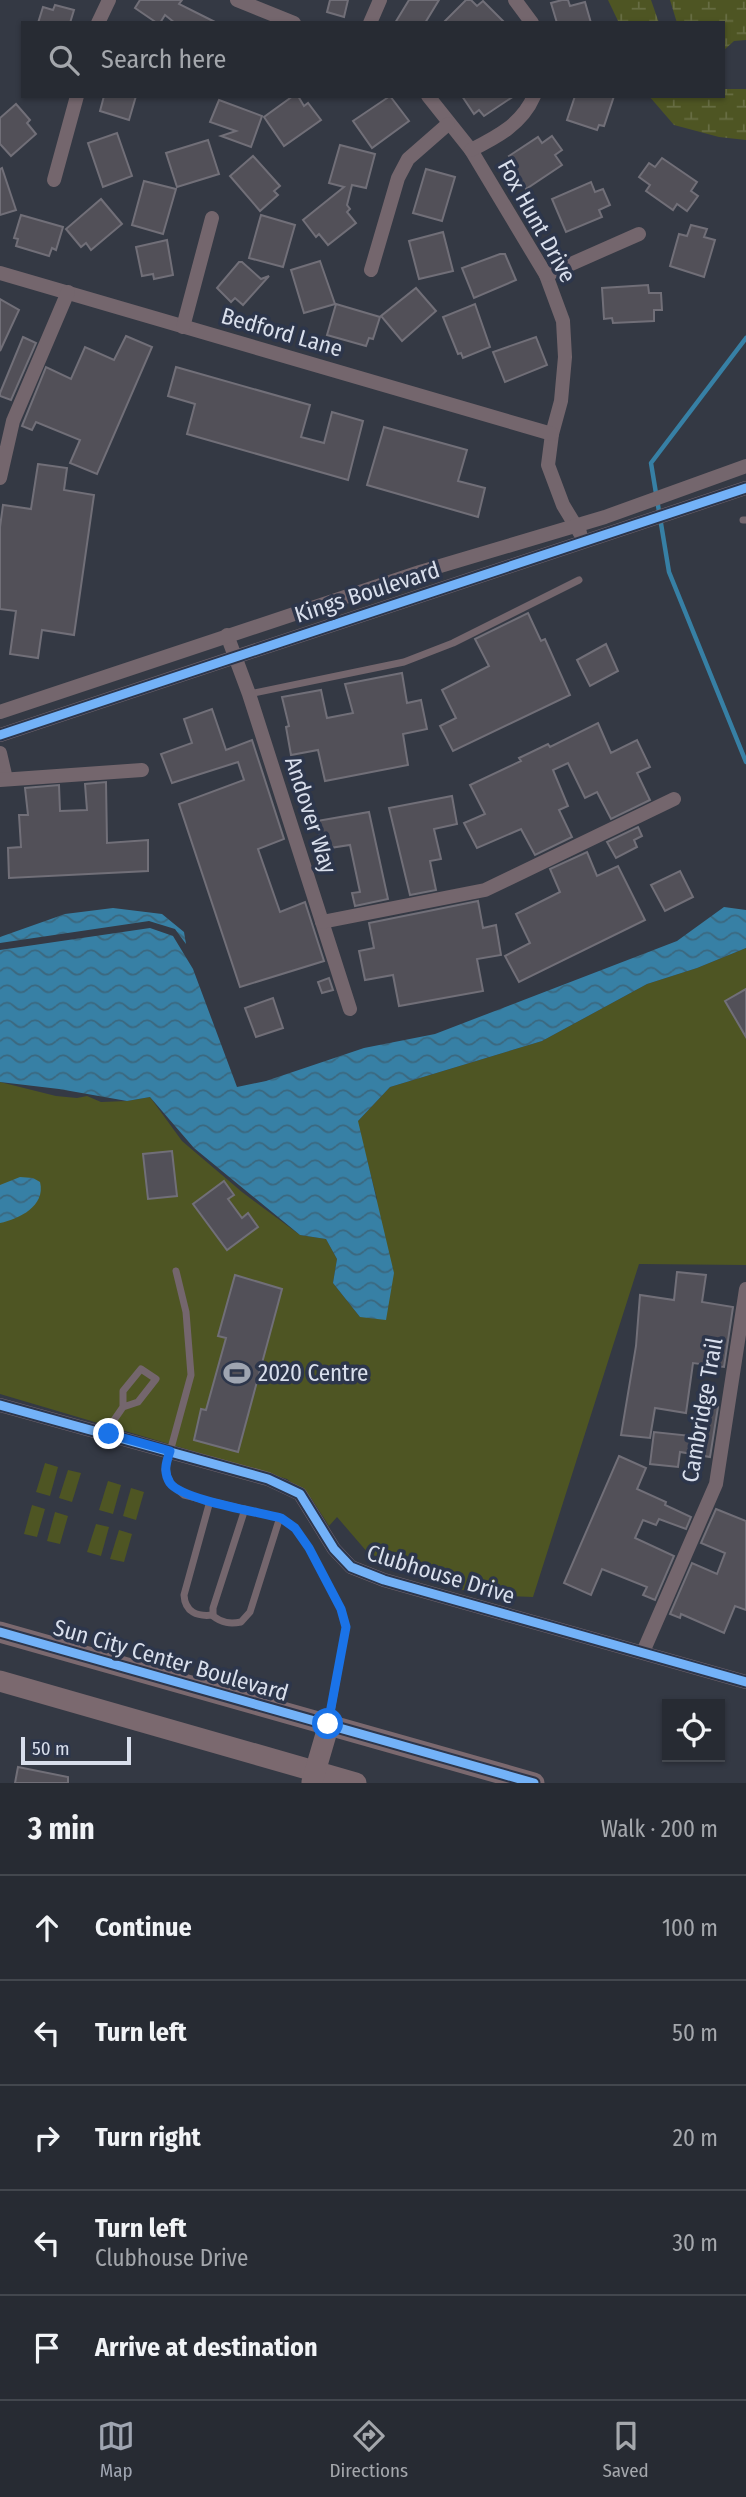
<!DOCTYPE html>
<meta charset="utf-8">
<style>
body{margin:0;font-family:"Fira Sans Condensed",sans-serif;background:#33373f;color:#f1f3f6}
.controls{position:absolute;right:21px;bottom:21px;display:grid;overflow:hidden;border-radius:0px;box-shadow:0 2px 5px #0004}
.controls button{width:63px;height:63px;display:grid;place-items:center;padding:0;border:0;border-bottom:2px solid #43474e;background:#272b33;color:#f1f3f6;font:35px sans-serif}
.scale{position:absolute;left:21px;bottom:18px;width:110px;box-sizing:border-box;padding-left:7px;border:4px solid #d9dfec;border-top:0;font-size:19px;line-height:24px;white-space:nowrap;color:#d9dfec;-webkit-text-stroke:5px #2d364b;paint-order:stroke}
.stop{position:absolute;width:21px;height:21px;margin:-16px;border:5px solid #1a73e8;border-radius:50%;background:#fff}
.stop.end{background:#1a73e8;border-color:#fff;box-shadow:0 2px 7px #0008}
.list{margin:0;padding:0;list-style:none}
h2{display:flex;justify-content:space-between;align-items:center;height:91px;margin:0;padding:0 28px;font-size:30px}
h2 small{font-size:23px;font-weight:400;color:#a4a7ac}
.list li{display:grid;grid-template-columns:46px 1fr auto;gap:21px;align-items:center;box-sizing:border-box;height:105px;padding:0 28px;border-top:2px solid #43474e}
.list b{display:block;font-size:26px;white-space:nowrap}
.list p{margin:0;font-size:23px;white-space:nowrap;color:#a4a7ac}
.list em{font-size:23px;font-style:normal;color:#a4a7ac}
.icon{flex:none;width:38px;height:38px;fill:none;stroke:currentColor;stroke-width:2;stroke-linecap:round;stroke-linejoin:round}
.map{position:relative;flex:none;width:746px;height:1783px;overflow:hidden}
.search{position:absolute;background:#272b33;box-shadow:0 2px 5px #0004;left:21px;right:21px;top:21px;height:77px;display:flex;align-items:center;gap:18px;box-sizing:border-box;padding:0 24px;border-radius:0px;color:#a4a7ac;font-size:26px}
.sheet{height:616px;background:#272b33}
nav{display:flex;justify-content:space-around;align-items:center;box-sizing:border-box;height:98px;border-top:2px solid #43474e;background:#272b33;font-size:19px;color:#a4a7ac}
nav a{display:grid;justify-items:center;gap:4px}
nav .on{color:#9fa5b1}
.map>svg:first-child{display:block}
</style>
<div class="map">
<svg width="746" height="1783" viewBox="0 0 746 1783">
<defs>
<pattern id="wetland-marsh" width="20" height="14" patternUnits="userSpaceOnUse" patternTransform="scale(1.75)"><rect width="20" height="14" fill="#4e5523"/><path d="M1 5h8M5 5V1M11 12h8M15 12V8" fill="none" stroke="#676d43"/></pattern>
<pattern id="water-waves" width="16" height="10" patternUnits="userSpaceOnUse" patternTransform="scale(1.75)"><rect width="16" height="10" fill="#3780a5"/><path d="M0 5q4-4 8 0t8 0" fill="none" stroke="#3b687f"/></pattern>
</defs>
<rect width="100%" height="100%" fill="#343944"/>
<g fill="#4e5523">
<polygon points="746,948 746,1265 639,1264 533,1597 476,1595 368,1553 337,1517 329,1526 311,1498 287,1479 0,1394 0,1082 56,1096 77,1098 87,1096 101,1102 127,1101 150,1097 182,1141 242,1192 300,1235 326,1239 337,1259 333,1283 360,1317 377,1199 357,1122 390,1087 542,1041 647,984 697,968"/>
<polygon points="45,1463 58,1467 50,1496 36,1492"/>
<polygon points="68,1470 81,1473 72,1502 59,1498"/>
<polygon points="108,1481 121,1485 113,1514 99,1510"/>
<polygon points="131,1488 144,1492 136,1520 123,1516"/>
<polygon points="32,1505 45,1509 37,1537 24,1534"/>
<polygon points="55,1512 68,1516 60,1544 47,1541"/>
<polygon points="96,1524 109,1527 101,1556 87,1552"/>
<polygon points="119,1530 132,1534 124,1562 110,1559"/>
</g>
<g fill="url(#wetland-marsh)">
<polygon points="608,0 651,0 659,23 619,23"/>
<polygon points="670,0 746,0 746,40 734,41 723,51 723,23 677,23"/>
<polygon points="723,89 746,89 746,140 719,137 674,125 649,96 723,96"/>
</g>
<g fill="url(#water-waves)">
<polygon points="724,907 746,910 746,948 697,968 647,984 542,1041 390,1087 358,1121 394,1273 386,1320 360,1317 333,1283 337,1259 326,1239 300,1235 194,1148 150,1097 127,1101 59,1089 0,1082 0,950 150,928 173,936 193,969 237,1087 266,1081 364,1048 435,1034 677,941"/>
<polygon points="113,908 162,914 184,932 186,944 175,929 149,921 0,943 0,937 65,914"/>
<path d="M 20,1177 L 33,1178 L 40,1182 C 46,1206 19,1219 0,1223 L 0,1185 Z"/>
</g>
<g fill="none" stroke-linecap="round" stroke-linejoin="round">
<polyline stroke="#3780a5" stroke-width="4.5" points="746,338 651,463 669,572 746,762"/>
</g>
<g fill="#525058" stroke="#716f78" stroke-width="2">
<polygon points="140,0 182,0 179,4 217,23 175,23 165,15 160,23 157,23 135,8"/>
<polygon points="330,0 348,0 344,17 327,12"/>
<polygon points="409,0 439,0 425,23 395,23"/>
<polygon points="466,0 471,0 477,6 483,1 505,23 443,23"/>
<polygon points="562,0 568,0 570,6 585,2 591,23 557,23 551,3"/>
<polygon points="55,5 74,10 70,23 38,23 43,7 53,10"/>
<polygon points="104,96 136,96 129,120 100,111"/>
<polygon points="293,96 298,96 304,106 308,103 321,120 284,146 264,117"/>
<polygon points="390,96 409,121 372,148 353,121"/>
<polygon points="462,96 514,96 484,116 479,110 474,114"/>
<polygon points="575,96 614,96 604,126 599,125 597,130 567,120"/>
<polygon points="219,100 262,116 251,147 221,136 236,131 210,122"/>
<polygon points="16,104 30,120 27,123 36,134 11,156 0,144 0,118"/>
<polygon points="117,133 132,176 103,187 88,143"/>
<polygon points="552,136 562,150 555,155 562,165 526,189 520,179 513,183 503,169 514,162 509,156 538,137 542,143"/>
<polygon points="208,140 219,174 177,187 166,153"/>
<polygon points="340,145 375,154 366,188 352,185 347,205 350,209 347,212 356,223 328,245 319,234 316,237 303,220 344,187 329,183"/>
<polygon points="253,156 280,186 274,191 278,195 260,211 230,176"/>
<polygon points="662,158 697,182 691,191 698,196 687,211 677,204 673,210 646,191 650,185 639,177 649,163 655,167"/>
<polygon points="2,168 16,210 0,215 0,169"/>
<polygon points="426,169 455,177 442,221 413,213"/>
<polygon points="144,181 176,189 163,234 132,225"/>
<polygon points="591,182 595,192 603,189 610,205 599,210 602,217 566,232 552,199"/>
<polygon points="101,199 122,224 91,250 86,243 81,247 66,229"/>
<polygon points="21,215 63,227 56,250 52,248 49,256 16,246 18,239 14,238"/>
<polygon points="261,215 295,225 283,267 249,258"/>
<polygon points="691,225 707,229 704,237 715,240 704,277 670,266 679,234 687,236"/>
<polygon points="443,232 453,271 419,279 409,241"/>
<polygon points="167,240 173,275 154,279 153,274 142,276 136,247"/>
<polygon points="500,254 505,254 516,280 474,298 462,268"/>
<polygon points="320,261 335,304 304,313 291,270"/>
<polygon points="239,262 242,262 261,279 269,276 243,305 235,298 231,302 217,288"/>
<polygon points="648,285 649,293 661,293 662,310 654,310 654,321 613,323 612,318 604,319 602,288"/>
<polygon points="416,288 436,311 402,341 381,316"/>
<polygon points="0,299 19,310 0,351"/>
<polygon points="336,304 380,317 373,339 369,338 366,346 327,335"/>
<polygon points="475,304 490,347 463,358 461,353 458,354 443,317"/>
<polygon points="126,336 152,347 97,474 70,463 80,440 36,422 32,430 22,426 46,367 71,379 85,347 114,360"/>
<polygon points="23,337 36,343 11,400 0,396 0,393"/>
<polygon points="536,337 547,365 505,382 493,352"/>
<polygon points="176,367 310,405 301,437 324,443 332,412 363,421 348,480 187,434 195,404 168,396"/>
<polygon points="384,427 467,450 458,481 485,488 478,517 367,485"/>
<polygon points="38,464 67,468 64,490 94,495 74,635 42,630 38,658 10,654 16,611 0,609 0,527 3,505 31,509"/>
<polygon points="528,613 541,641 545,639 570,695 453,751 440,726 456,718 442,690 489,666 475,639"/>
<polygon points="606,644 618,671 590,686 577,660"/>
<polygon points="402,673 407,703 421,700 427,729 403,734 408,765 325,781 318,750 291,755 286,727 289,726 282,697 321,690 327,718 353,713 345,684"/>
<polygon points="212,709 226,750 252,740 284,839 258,849 280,912 305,902 324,961 240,987 179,804 244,780 238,762 172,783 161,754 192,743 184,719"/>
<polygon points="598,723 611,753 637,740 650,767 637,773 650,800 611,819 597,792 585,798 568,763 553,770 568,806 559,810 572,837 535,855 521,829 477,848 464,823 485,814 470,785 521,761 519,758 548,744 550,747"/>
<polygon points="106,782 107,843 148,840 148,871 9,878 8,848 21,847 19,815 28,815 25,788 59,785 60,811 87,810 85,784"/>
<polygon points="452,796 457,824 434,829 441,859 430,861 436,890 410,895 389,808"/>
<polygon points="369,812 388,899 355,906 352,893 360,892 350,845 323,849 317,821"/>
<polygon points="638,827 642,836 634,840 637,847 616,858 607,842"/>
<polygon points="587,852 597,876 618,866 645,920 519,982 505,956 530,943 516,914 560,892 550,869"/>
<polygon points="680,871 693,897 665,911 651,885"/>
<polygon points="478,901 483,928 496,925 501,955 477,959 483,991 399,1006 393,975 365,980 359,951 374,948 369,923"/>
<polygon points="329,978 333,990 322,993 318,982"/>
<polygon points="746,989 746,1037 725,1001"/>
<polygon points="273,998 283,1028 256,1037 245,1008"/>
<polygon points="172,1151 177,1196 148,1199 143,1154"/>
<polygon points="224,1181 234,1195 228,1199 242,1218 248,1213 258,1227 227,1250 193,1204"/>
<polygon points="677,1272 706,1275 702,1302 733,1307 724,1367 693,1363 686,1413 655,1408 650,1438 621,1435 636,1346 640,1295 674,1300"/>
<polygon points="235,1275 282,1289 238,1452 194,1440 201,1409 206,1410 226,1338 218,1336"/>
<polygon points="705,1405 718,1407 710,1457 680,1452 678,1467 650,1464 654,1432 700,1437"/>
<polygon points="619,1456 646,1468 637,1489 666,1502 665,1505 691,1517 686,1529 659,1519 656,1525 643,1520 635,1538 674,1556 655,1600 643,1595 647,1587 602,1569 591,1595 564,1583"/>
<polygon points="716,1509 746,1521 746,1610 735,1606 724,1633 681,1614 680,1618 670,1614 692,1563 717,1574 725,1553 701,1543"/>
<polygon points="18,1767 68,1777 68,1783 15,1783"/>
</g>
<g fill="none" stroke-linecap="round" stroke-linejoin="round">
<g stroke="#74666d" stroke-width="7">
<polyline points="743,520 746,520"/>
<polyline points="249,694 404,662 453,643 579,580"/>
<polyline points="176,1271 186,1312 191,1375 165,1470 171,1484 184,1495 281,1518 295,1528 309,1548 341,1609 346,1627 329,1723"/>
<polyline points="105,1433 123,1407 138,1402 156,1379 141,1369 123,1391 123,1407"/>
<path d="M 210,1501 L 184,1595 C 185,1612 197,1617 213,1615"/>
<path d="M 245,1509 L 213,1608 L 213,1616 C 222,1623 230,1624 241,1622 L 250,1612 L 280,1517"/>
</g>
<g stroke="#74666d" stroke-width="14">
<polyline points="237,0 294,23"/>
<polyline points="515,0 532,23"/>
<polyline points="98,23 109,0"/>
<polyline points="370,23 380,0"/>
<polyline points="428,96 471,150 546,275 563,321 565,357 561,401 552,434 548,465 563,505 580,533"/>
<path d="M 471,150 C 497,137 522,124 534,96"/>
<polyline points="54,180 77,96"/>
<polyline points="371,270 398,178 408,159 448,124"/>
<polyline points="0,273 552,434"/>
<polyline points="546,275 639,234"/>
<polyline points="183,327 212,218"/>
<polyline points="0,478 13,421 68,292"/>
<polyline points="227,635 249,694 350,1009"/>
<polyline points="0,712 420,572 605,517 746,466"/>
<polyline points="0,735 746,488"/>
<polyline points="0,753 6,779"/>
<polyline points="0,780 142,770"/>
<polyline points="322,922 485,890 674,799"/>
<polyline points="0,1405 268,1479 300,1494 334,1549 351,1567 384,1580 746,1682"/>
<polyline points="643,1652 716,1484 746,1289"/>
</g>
<g stroke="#7b696f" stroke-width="21">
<polyline points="0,1632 534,1783"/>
<polyline points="0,1681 356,1783"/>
<polyline points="312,1782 329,1724"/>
</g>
<g stroke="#2d364b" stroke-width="13">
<g id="cycleway">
<polyline points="0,735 746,488"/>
<polyline points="0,1405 268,1479 300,1494 334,1549 351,1567 384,1580 746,1682"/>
<polyline points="0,1632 534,1783"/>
</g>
</g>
<use href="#cycleway" stroke="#73b2f8" stroke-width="9"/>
</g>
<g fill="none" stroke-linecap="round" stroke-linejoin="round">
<path stroke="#1a73e8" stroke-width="9" d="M 109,1434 L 170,1451 C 166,1463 163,1472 170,1483 C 182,1500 259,1512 281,1518 L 295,1528 L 309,1548 L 341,1609 L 346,1627 L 328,1724"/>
</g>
<defs>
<g id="stadium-bare" transform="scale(2.1)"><path d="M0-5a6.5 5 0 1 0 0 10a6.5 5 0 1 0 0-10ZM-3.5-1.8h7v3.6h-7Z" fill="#9fa5b1" stroke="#2d364b" stroke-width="2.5" paint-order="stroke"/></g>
</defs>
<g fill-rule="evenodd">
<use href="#stadium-bare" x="237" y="1373"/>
</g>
<g text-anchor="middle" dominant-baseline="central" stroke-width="7" stroke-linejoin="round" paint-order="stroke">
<g font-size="23" fill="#d9dfec" stroke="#2d364b">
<text transform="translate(537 221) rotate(61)">Fox Hunt Drive</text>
<text transform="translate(282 332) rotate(16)">Bedford Lane</text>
<text transform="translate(367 592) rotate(-18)">Kings Boulevard</text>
<text transform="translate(311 815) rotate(72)">Andover Way</text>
<text transform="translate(702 1410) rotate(-80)">Cambridge Trail</text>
<text transform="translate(441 1574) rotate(17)">Clubhouse Drive</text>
<text transform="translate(171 1660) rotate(16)">Sun City Center Boulevard</text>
</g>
<g font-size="23" fill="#d9dfec" stroke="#2d364b" text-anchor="start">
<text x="258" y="1373">2020 Centre</text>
</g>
</g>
</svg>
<div class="controls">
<button><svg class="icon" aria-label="locate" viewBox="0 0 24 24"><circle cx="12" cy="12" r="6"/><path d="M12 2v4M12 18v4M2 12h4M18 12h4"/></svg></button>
</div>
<div class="scale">50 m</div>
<div class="stop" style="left:328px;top:1724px"></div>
<div class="stop end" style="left:109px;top:1434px"></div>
<div class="search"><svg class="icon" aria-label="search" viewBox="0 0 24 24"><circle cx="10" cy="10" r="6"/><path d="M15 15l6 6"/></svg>Search here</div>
</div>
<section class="sheet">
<h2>3 min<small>Walk · 200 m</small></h2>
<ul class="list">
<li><svg class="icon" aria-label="ahead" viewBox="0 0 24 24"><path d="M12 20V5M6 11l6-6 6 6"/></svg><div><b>Continue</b></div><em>100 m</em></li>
<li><svg class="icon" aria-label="left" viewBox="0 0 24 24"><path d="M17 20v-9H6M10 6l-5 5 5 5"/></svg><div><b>Turn left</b></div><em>50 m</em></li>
<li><svg class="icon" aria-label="right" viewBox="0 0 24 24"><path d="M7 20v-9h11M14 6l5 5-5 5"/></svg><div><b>Turn right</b></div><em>20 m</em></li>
<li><svg class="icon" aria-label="left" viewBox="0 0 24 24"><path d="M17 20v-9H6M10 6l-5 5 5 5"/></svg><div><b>Turn left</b><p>Clubhouse Drive</p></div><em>30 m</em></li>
<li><svg class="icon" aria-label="arrive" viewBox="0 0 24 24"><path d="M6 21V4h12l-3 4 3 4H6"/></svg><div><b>Arrive at destination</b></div></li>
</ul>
</section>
<nav>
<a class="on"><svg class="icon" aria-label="map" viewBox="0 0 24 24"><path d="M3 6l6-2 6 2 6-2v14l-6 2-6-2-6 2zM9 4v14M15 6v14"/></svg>Map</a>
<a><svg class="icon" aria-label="directions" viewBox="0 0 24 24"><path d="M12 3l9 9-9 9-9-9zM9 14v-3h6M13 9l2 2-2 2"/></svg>Directions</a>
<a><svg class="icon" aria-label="saved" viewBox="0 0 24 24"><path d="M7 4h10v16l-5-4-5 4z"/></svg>Saved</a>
</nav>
